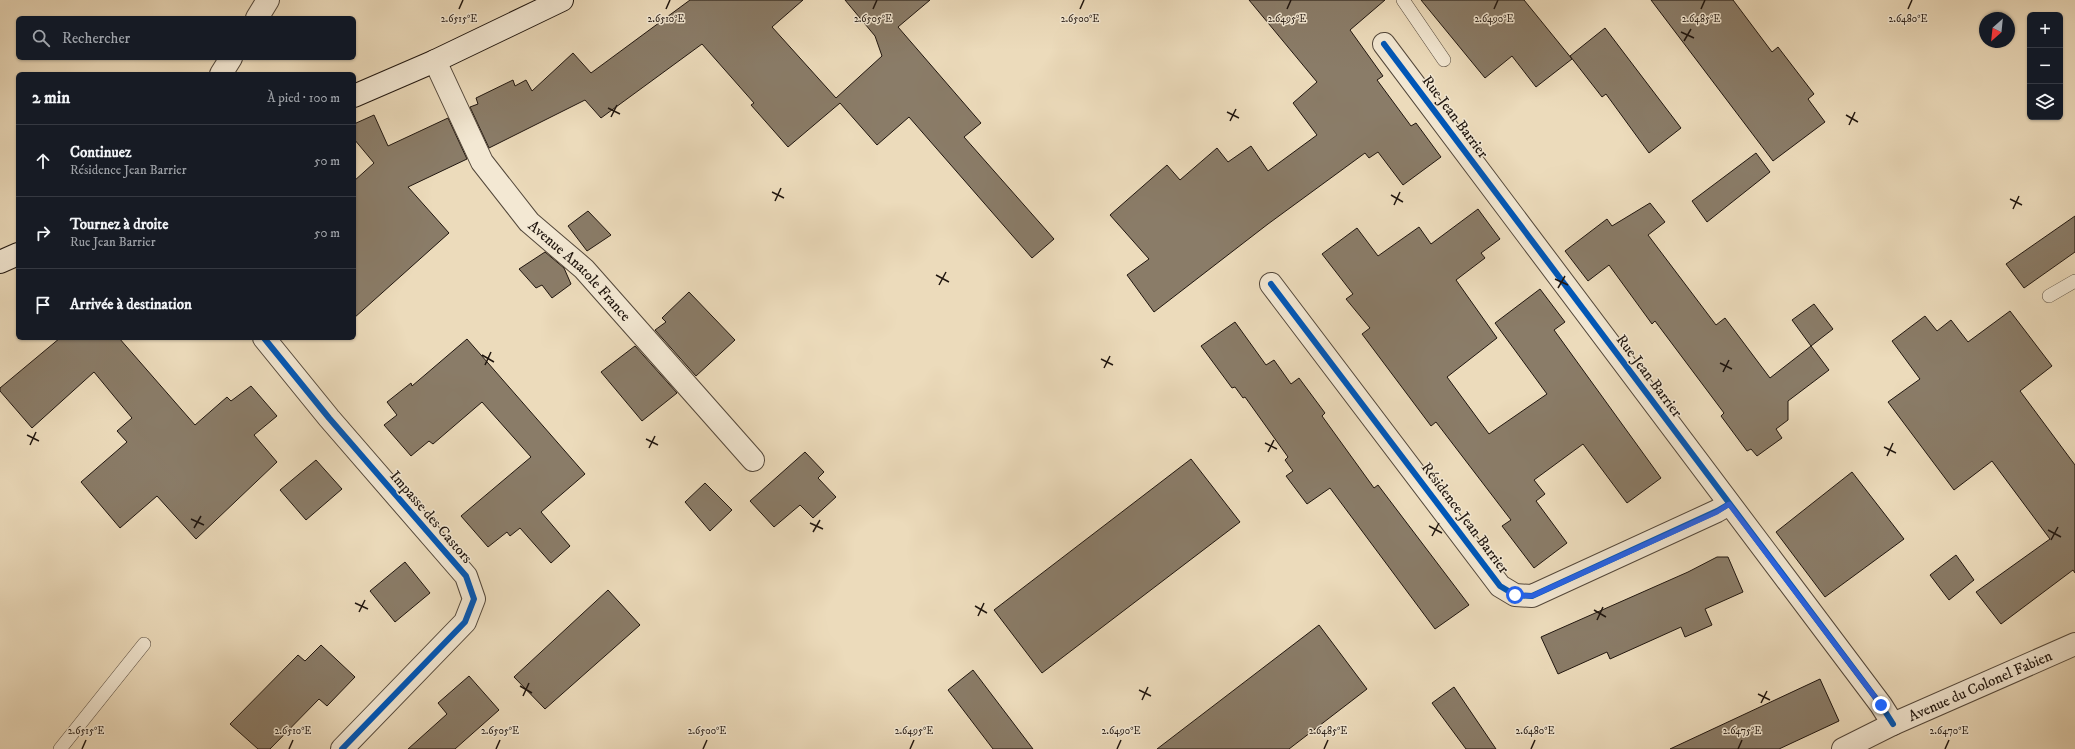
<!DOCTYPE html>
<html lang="fr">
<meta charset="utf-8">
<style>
body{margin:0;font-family:"IM FELL DW Pica",serif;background:#20242c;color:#f1f3f6}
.controls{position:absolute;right:12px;top:12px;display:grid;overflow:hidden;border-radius:6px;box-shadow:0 1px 3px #0004}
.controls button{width:36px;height:36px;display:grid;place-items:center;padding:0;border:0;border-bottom:1px solid #363941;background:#171b24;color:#f1f3f6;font:20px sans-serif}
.compass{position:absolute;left:1979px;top:12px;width:36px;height:36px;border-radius:50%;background:#171b24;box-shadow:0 1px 3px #0004;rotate:207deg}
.stop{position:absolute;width:12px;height:12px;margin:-9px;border:3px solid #2563eb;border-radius:50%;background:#fff}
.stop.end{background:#2563eb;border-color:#fff;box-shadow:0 1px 4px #0008}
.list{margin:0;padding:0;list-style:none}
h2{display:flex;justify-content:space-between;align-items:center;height:52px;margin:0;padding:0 16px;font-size:17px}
h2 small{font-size:13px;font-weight:400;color:#9ea1a6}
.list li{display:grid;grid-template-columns:26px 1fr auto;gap:12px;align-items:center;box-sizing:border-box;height:72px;padding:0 16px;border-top:1px solid #363941}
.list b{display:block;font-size:15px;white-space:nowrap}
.list p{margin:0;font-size:13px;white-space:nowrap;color:#9ea1a6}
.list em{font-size:13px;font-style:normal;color:#9ea1a6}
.icon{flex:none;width:22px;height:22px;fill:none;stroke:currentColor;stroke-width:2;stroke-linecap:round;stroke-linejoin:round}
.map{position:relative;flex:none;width:2075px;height:749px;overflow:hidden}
.search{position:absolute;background:#171b24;box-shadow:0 1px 3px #0004;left:16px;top:16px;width:340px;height:44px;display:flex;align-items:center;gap:10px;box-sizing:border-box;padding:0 14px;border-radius:6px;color:#9ea1a6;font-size:15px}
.panel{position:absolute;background:#171b24;box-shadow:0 1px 3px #0004;left:16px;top:72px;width:340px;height:268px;border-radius:6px}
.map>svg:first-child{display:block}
</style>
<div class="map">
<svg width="2075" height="749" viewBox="0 0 2075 749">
<rect width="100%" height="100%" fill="#ecdbbb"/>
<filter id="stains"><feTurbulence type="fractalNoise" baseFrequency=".005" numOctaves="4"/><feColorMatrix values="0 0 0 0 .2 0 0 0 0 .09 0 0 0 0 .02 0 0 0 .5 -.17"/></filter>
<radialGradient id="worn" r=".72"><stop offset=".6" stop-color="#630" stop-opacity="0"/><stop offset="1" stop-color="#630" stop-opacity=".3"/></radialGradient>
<g fill="#8a7c68" stroke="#20160f">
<polygon points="690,0 803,0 772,27 836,98 882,56 875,36 845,0 930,0 898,27 981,123 964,137 1054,239 1032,258 909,117 877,145 840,103 788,147 751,105 754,103 702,44 601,118 585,100 489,148 470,107 478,104 476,98 513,80 515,86 526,80 532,91 573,53 591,73"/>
<polygon points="1249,0 1385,0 1350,30 1383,76 1377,80 1411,126 1416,123 1441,157 1403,185 1378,152 1369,158 1365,153 1268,224 1154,312 1127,275 1149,259 1110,215 1167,165 1180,180 1217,148 1228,162 1251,146 1268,171 1317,135 1293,103 1317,82"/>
<polygon points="1421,0 1524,0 1572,59 1536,87 1512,56 1485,78"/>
<polygon points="1651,0 1733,0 1772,52 1778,47 1814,94 1808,99 1825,122 1773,161"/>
<polygon points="1605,28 1681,128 1649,153 1606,94 1602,97 1570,56"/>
<polygon points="374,115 388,146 448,118 467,159 408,187 449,233 354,318 354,181 374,163 354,139 354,124"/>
<polygon points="1756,153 1770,172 1707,222 1692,201"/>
<polygon points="1650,203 1665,222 1648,235 1716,325 1725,318 1770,378 1811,346 1829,370 1788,401 1788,420 1776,429 1782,438 1757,456 1751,449 1747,451 1721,416 1724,413 1655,321 1652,324 1609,265 1588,281 1565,251 1607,219 1612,226"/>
<polygon points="1478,209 1500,239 1481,253 1485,258 1456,280 1497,338 1447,377 1489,434 1547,394 1495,323 1540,289 1565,322 1554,330 1661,478 1627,503 1583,444 1534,480 1545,494 1536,501 1567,543 1534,568 1502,526 1511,520 1436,422 1431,426 1362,334 1370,328 1346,299 1353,294 1322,254 1357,228 1378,256 1419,227 1431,244"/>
<polygon points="588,211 611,235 587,251 568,226"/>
<polygon points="2075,216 2075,252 2024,288 2006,264"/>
<polygon points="545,252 564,268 571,284 552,298 542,285 536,288 519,269"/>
<polygon points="689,292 735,340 696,376 655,330 666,322 662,318"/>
<polygon points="1814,304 1833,329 1811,346 1792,320"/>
<polygon points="2010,311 2052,366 2020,391 2075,465 2075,573 2073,570 2001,624 1976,592 2050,539 1992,461 1954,490 1888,402 1920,379 1892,341 1925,316 1937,331 1951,320 1968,342"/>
<polygon points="1235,322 1266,365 1274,360 1291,384 1299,378 1325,413 1322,416 1374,488 1378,485 1469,605 1435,629 1330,488 1307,504 1286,476 1293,471 1285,460 1288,457 1245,397 1243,398 1235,387 1232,388 1201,346"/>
<polygon points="60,338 119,338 195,425 227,397 231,401 251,386 277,416 254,435 277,462 196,539 157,496 120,528 81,482 127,442 117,431 132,418 94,372 32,428 0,391 0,388"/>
<polygon points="467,339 585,474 541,512 570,546 551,563 520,528 510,536 507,532 488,547 461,516 531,457 482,402 433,444 429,441 411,456 384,425 397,415 387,402 411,383 412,386"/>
<polygon points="635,346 677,393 642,421 601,372"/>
<polygon points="805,452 824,472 818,478 836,497 813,518 800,505 774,527 750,501"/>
<polygon points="1191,459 1240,522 1042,673 994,610"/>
<polygon points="316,460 342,489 306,520 280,490"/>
<polygon points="1852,472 1904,539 1825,597 1776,532"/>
<polygon points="705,483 732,510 710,531 685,502"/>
<polygon points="1956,555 1974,580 1949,600 1930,575"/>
<polygon points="1717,557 1728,557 1743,592 1705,609 1712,625 1685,637 1681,627 1610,659 1607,652 1558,674 1541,637 1688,572"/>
<polygon points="405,562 430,593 395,622 370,591"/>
<polygon points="608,590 640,625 545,709 514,677"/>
<polygon points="1319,625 1367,689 1289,749 1157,749"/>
<polygon points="321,645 355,677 327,706 319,699 270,749 258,749 230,724 298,655 305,661"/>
<polygon points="973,670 1033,749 993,749 948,690"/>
<polygon points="469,676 499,710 455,749 408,749 447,714 438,703"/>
<polygon points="1820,679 1839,721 1779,749 1670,749"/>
<polygon points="1454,687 1496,749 1466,749 1432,703"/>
</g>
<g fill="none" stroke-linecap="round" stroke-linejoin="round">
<g stroke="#53473a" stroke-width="14">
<g id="lane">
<polyline points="1403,0 1444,60"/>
<polyline points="2049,296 2075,281"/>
<polyline points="60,749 144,644"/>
</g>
</g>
<g stroke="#53473a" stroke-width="24">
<g id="street">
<polyline points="257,18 268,0"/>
<polyline points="1384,44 1881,705 1893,724"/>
<path id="s1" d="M 435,61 L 482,162 L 529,222 L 584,269 L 753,460"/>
<polyline points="221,74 231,58"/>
<polyline points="1271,284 1500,586 1515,595 1532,596 1717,511 1729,504"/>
<polyline points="264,338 329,418 466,576 474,599 465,622 342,749"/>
<path id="s2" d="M 1843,749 L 1893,724 L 2075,644"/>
</g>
</g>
<g stroke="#20160f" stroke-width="24">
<g id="secondary">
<polyline points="354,96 435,61 562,0"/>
<polyline points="0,262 18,254"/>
</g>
</g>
<use href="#lane" stroke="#f3e8d3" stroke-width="13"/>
<use href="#street" stroke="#f3e8d3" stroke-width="22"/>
<use href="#secondary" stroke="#f3e8d3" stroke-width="22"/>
<g stroke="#f3e8d3" stroke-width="8">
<g id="cycleway">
<polyline points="1384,44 1881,705 1893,724"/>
<polyline points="1271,284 1500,586 1515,595 1532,596 1717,511 1729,504"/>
<polyline points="264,338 329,418 466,576 474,599 465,622 342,749"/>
</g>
</g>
<use href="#cycleway" stroke="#0057b8" stroke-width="6"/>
</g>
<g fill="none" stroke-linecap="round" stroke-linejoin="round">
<polyline stroke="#2563eb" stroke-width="5" points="1515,595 1532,596 1717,512 1729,504 1881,705"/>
</g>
<path fill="none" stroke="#20160f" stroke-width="1.5" d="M 459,9 L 463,0M 666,9 L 670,0M 873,9 L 877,0M 1080,9 L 1084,0M 1287,9 L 1291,0M 1494,9 L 1498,0M 1701,9 L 1705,0M 1908,9 L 1912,0M 1681,32 L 1694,38M 1684,41 L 1691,29M 608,108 L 620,114M 1227,112 L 1239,118M 1846,115 L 1858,122M 611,117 L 617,105M 1230,121 L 1236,109M 1849,125 L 1855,112M 772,192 L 784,198M 1391,195 L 1403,202M 2010,199 L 2022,205M 775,201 L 781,188M 1394,205 L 1400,192M 2013,209 L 2019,196M 936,275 L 949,282M 1555,279 L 1568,285M 939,285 L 946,272M 1558,288 L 1565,276M 482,355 L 494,362M 1101,359 L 1113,365M 1720,363 L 1732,369M 485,365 L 491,352M 1104,368 L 1110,356M 1723,372 L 1729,360M 27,435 L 39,441M 646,439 L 658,445M 1265,443 L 1277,449M 30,445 L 36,432M 1884,447 L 1896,453M 649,448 L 655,436M 1268,452 L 1274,440M 1887,456 L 1893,443M 191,519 L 204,525M 810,523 L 823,529M 1429,526 L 1442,533M 194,528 L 201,516M 2048,530 L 2061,537M 813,532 L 820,520M 1432,536 L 1439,523M 2051,540 L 2058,527M 355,603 L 368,609M 975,606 L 987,613M 1594,610 L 1606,617M 359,612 L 365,600M 978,616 L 984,603M 1597,620 L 1603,607M 520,686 L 532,693M 1139,690 L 1151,696M 1758,694 L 1770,700M 523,696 L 529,683M 1142,700 L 1148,687M 1761,703 L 1767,691M 82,749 L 86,740M 289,749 L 293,740M 496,749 L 500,740M 703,749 L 707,740M 910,749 L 914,740M 1117,749 L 1121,740M 1324,749 L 1328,740M 1531,749 L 1535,740M 1738,749 L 1742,740M 1945,749 L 1949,740"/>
<g text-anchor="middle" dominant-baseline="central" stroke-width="3" stroke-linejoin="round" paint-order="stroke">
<g font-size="15" fill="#20160f" stroke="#f3e8d3">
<text transform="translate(1455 117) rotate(53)">Rue Jean Barrier</text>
<text stroke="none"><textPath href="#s1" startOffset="258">Avenue Anatole France</textPath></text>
<text transform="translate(1649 376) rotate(53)">Rue Jean Barrier</text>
<text transform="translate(431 517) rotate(49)">Impasse des Castors</text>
<text transform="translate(1465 518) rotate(53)">Résidence Jean Barrier</text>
<text stroke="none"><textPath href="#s2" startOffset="151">Avenue du Colonel Fabien</textPath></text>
</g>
</g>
<g font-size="10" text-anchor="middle" fill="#20160f" stroke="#f3e8d3" stroke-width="3" stroke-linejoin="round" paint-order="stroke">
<text x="459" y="22">2.6515°E</text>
<text x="666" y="22">2.6510°E</text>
<text x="873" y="22">2.6505°E</text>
<text x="1080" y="22">2.6500°E</text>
<text x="1287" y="22">2.6495°E</text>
<text x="1494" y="22">2.6490°E</text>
<text x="1701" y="22">2.6485°E</text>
<text x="1908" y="22">2.6480°E</text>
<text x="86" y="734">2.6515°E</text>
<text x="293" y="734">2.6510°E</text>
<text x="500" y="734">2.6505°E</text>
<text x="707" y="734">2.6500°E</text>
<text x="914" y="734">2.6495°E</text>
<text x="1121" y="734">2.6490°E</text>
<text x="1328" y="734">2.6485°E</text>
<text x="1535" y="734">2.6480°E</text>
<text x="1742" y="734">2.6475°E</text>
<text x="1949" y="734">2.6470°E</text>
</g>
<rect width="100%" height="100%" filter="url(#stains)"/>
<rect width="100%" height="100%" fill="url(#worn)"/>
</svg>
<div class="controls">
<button>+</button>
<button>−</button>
<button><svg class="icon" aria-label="layers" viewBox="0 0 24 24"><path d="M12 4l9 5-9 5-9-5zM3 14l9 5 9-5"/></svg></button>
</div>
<svg class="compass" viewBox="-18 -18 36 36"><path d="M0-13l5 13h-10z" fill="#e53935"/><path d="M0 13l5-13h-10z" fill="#9ea1a6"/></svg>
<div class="stop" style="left:1515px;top:595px"></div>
<div class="stop end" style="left:1881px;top:705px"></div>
<div class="search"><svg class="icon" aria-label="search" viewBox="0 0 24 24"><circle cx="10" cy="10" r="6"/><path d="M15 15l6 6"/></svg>Rechercher</div>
<section class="panel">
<h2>2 min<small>À pied · 100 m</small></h2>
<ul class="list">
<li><svg class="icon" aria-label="ahead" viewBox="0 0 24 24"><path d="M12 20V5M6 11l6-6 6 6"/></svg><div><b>Continuez</b><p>Résidence Jean Barrier</p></div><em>50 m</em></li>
<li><svg class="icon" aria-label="right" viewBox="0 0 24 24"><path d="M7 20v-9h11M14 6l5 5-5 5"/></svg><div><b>Tournez à droite</b><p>Rue Jean Barrier</p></div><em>50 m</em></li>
<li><svg class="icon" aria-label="arrive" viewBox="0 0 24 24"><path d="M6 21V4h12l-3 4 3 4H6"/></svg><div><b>Arrivée à destination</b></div></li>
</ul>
</section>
</div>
